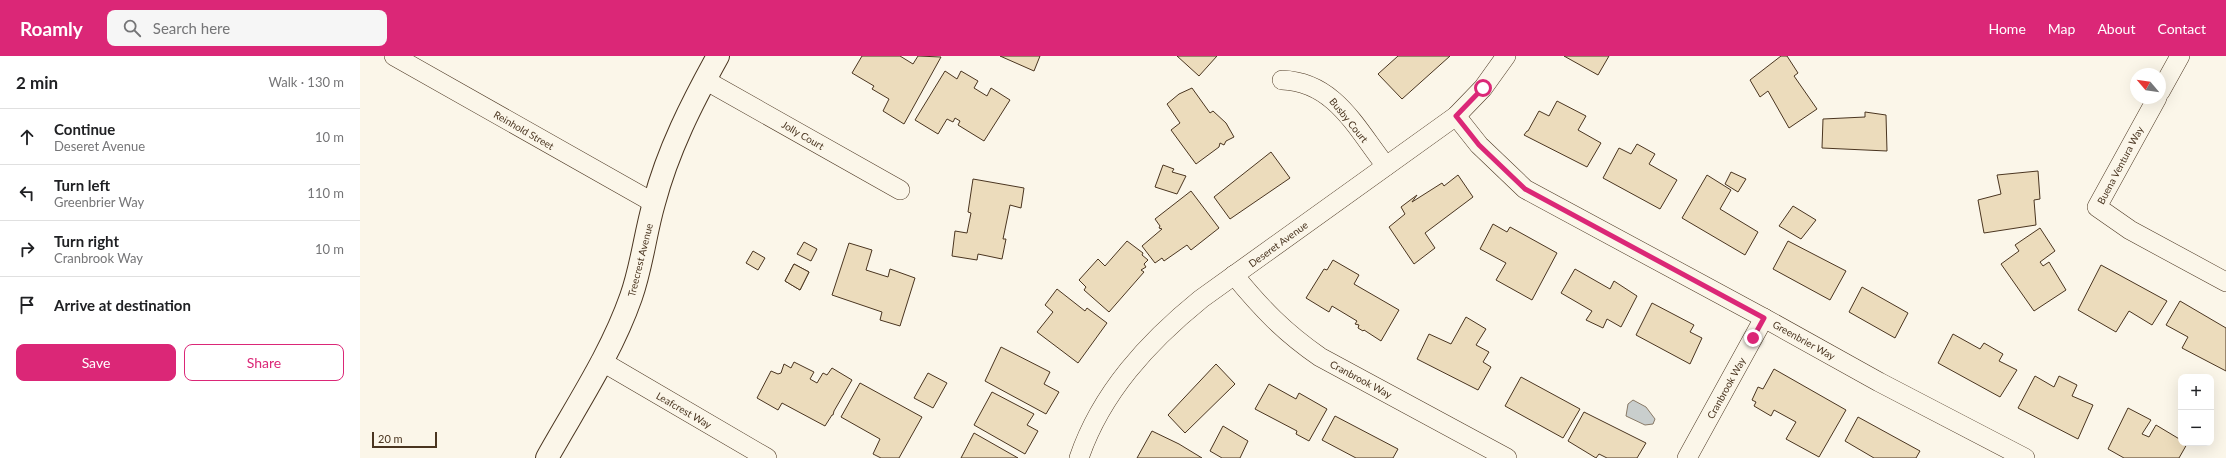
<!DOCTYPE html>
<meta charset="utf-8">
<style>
body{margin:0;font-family:Lato,sans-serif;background:#f6f6f6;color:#202124}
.controls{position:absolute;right:12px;bottom:12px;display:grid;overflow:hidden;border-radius:8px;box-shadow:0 4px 16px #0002}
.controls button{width:36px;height:36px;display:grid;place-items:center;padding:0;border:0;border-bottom:1px solid #e0e0e0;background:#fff;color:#202124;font:20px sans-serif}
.compass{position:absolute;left:1770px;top:12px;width:36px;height:36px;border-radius:50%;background:#fff;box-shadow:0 4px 16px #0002;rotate:299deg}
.scale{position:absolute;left:12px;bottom:10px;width:65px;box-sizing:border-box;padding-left:4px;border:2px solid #4a3520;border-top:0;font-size:11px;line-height:14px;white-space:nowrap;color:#4a3520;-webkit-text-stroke:3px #fbf6e9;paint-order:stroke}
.stop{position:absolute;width:12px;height:12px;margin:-9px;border:3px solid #db2777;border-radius:50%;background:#fff}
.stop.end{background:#db2777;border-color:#fff;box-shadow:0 1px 4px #0008}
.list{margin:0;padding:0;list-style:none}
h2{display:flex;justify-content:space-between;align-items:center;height:52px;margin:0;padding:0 16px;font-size:17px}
h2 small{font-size:13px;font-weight:400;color:#757577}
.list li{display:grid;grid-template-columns:26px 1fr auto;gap:12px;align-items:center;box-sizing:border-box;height:56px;padding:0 16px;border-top:1px solid #e0e0e0}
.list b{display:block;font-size:15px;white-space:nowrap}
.list p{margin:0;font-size:13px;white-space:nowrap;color:#757577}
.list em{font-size:13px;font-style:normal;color:#757577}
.actions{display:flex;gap:8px;padding:12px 16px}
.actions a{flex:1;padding:9px 0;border:1px solid #db2777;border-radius:8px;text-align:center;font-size:14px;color:#db2777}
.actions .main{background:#db2777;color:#fff}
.icon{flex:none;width:22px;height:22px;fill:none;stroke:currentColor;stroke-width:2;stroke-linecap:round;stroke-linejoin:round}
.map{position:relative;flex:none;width:1866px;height:402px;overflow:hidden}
header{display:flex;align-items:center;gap:24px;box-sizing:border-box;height:56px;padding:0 20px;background:#db2777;color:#fff}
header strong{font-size:19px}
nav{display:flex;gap:22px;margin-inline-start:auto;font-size:14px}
.search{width:280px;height:36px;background:#f6f6f6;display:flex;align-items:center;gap:10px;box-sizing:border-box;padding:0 14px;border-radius:8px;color:#757577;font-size:15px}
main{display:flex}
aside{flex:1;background:#fff}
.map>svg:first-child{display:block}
</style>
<header>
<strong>Roamly</strong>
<div class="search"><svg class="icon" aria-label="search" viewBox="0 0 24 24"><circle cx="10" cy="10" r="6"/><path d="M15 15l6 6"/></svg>Search here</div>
<nav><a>Home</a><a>Map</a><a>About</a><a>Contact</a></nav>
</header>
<main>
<aside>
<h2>2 min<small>Walk · 130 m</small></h2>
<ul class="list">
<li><svg class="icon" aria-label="ahead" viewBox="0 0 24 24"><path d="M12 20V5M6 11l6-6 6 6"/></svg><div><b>Continue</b><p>Deseret Avenue</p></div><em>10 m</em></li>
<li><svg class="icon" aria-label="left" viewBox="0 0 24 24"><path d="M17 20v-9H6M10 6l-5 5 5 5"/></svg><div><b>Turn left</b><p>Greenbrier Way</p></div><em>110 m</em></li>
<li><svg class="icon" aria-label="right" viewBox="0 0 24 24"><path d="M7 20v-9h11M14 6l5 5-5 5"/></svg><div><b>Turn right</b><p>Cranbrook Way</p></div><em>10 m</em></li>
<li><svg class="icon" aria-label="arrive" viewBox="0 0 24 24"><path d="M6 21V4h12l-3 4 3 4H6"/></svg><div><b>Arrive at destination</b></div></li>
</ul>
<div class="actions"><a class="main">Save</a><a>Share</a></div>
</aside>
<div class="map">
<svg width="1866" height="402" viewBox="0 0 1866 402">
<rect width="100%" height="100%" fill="#fbf6e9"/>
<polygon fill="#c9cecd" stroke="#887966" points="1273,344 1286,351 1295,363 1293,368 1285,369 1266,360 1268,348"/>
<g fill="#ecdcbc" stroke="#4a3520">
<polygon points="502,0 540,0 553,8 558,0 581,1 544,68 523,55 529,43 512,33 514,30 492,17"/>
<polygon points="640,0 680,0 674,15"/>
<polygon points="817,0 857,0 839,20"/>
<polygon points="1038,0 1090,0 1042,43 1018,18"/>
<polygon points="1204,0 1249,0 1238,19"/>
<polygon points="1421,0 1427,0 1438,17 1434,20 1457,53 1429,72 1408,35 1400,41 1390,24"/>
<polygon points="585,15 597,23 601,15 618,25 614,32 627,40 631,32 650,44 624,85 598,69 600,65 595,62 593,66 587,63 578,78 555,64"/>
<polygon points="832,32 850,57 853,55 866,67 874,81 866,85 864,89 860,87 859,91 836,108 811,74 820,67 807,48 819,38"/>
<polygon points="1197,45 1226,60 1218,74 1241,87 1227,111 1164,79 1167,75 1168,75 1179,55 1189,60"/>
<polygon points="1505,56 1526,59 1527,95 1462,92 1463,63 1505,61"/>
<polygon points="1277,88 1295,98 1289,108 1317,124 1300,153 1243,122 1259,92 1271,98"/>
<polygon points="911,96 930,122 870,163 854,141"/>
<polygon points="803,109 814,113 812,116 826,120 817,138 795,131"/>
<polygon points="1678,115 1680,143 1674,144 1676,169 1624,177 1618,144 1641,138 1637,119"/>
<polygon points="1371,116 1386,123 1378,136 1365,128"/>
<polygon points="1098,119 1113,141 1065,177 1075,192 1054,208 1029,171 1045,158 1041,151 1057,139 1052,146 1082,127 1084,130"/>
<polygon points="1347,119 1371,134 1360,153 1398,176 1385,199 1322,162"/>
<polygon points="613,123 664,132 661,152 650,149 643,183 646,183 642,203 618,198 617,204 592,200 595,175 607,177 611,157 608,156"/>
<polygon points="831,135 859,172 831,194 827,189 804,205 802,202 795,207 782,190 802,173 799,172 800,170 795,163"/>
<polygon points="1433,150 1456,164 1441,183 1419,170"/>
<polygon points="1133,168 1147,176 1150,171 1197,197 1172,244 1136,224 1146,207 1120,193"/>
<polygon points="1680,172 1695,195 1680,206 1683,210 1689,206 1706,234 1674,255 1641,208 1659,195 1655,189"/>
<polygon points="767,185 783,197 782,199 788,204 784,208 786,211 781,214 784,216 749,256 724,234 726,231 719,224 738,203 745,210"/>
<polygon points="1428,185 1486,215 1470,244 1413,213"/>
<polygon points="444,186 457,193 451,205 437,198"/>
<polygon points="489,187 512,194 506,214 528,221 530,213 555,222 540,270 520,264 522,256 472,239"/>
<polygon points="393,195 405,202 398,214 386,207"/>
<polygon points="973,204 999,219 994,228 1039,254 1021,285 1004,274 1003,275 998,272 999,269 995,268 997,265 972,250 969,256 946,242 964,213 967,214"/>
<polygon points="434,208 449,216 440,234 425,225"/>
<polygon points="434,208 449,216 440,234 425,225"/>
<polygon points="1741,209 1807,245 1792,269 1769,255 1756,276 1718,254"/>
<polygon points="1215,213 1250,233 1254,225 1277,240 1261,271 1247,263 1243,272 1226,264 1232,255 1201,237"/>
<polygon points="1502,231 1548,257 1535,282 1489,256"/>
<polygon points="697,233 725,255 727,252 747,267 718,307 677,276 693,256 685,249"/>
<polygon points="1820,245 1866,272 1866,315 1822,292 1828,281 1806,269"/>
<polygon points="1292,247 1334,269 1330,276 1342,282 1330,308 1276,279"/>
<polygon points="1106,261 1126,273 1116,289 1129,296 1123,306 1131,311 1118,334 1057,303 1069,278 1091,288"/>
<polygon points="1593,278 1620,293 1624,287 1643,298 1639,305 1657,314 1640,341 1578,307"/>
<polygon points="641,291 690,316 684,328 699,336 686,358 625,325"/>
<polygon points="434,306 454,316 450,323 457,327 463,317 467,319 472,312 492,324 474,355 473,359 472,359 465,370 422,347 418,354 397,342 411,315 418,318 421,317 424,308 431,312"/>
<polygon points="856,308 875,328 825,377 808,359"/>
<polygon points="1414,313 1486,354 1459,401 1426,383 1436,366 1414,354 1411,360 1394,350 1396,346 1392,344 1398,331 1403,333"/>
<polygon points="568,317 587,327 573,352 554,342"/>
<polygon points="1675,320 1694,331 1699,320 1717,329 1712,340 1733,349 1718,383 1658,352"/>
<polygon points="1161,321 1220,353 1203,382 1145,350"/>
<polygon points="500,327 562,361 539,402 521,402 513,398 520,383 481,361"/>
<polygon points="909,328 936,343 939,337 967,353 949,385 936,378 937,375 895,353"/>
<polygon points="632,336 674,358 667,369 678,375 665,398 614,369"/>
<polygon points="1768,352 1791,364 1782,378 1789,381 1796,369 1821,384 1821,387 1827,388 1819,402 1764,402 1748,393"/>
<polygon points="1224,356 1286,387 1277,402 1247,402 1239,398 1236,402 1208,385"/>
<polygon points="975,360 1038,393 1033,402 996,402 962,384"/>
<polygon points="1498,361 1560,395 1556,402 1514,402 1485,385"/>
<polygon points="863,370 888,385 880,402 862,402 850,395"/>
<polygon points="792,375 819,388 842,402 777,402"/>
<polygon points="614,377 658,402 601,402"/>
</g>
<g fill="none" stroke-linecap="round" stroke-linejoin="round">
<g stroke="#4a3520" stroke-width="20">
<g id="street">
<polyline points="34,0 294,147"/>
<polyline points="345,24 540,134"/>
<path d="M 922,24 C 975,26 996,72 1026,110"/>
<polyline points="1800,36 1820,0"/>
<polyline points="1797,42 1737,151 1770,174 1866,226"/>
<polyline points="1096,60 1119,89 1165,133 1404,262 1519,326 1665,402"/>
<path d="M 874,219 C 902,253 924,276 960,301 L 1147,402"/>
<polyline points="241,305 407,402"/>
<path d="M 719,402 C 741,337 788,286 841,243 L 1096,60 L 1123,32 L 1146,0"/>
<polyline points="1327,402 1404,262"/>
</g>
</g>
<g stroke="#4a3520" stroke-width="24">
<path id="secondary" d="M 187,402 C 216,350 251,298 271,241 C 282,210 285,178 294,147 C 308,94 332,47 358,0"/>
</g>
<use href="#street" stroke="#fbf6e9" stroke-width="19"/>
<use href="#secondary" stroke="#fbf6e9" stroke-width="22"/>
</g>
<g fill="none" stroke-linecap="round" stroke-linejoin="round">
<polyline stroke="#db2777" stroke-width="5" points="1123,32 1096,60 1119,89 1165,133 1404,262 1393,282"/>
</g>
<g text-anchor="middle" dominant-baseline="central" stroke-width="3" stroke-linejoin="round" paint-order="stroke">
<g font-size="10" fill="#4a3520" stroke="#fbf6e9">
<text transform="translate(989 64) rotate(51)">Busby Court</text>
<text transform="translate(164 74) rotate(30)">Reinhold Street</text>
<text transform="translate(443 79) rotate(30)">Jolly Court</text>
<text transform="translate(1760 109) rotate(-62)">Buena Ventura Way</text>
<text transform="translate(918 188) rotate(-36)">Deseret Avenue</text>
<text transform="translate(280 204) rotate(-76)">Treecrest Avenue</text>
<text transform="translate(1444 284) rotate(29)">Greenbrier Way</text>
<text transform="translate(1001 323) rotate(28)">Cranbrook Way</text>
<text transform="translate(1366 332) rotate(-61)">Cranbrook Way</text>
<text transform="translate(324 354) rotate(30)">Leafcrest Way</text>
</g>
</g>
</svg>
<div class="controls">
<button>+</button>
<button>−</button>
</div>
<svg class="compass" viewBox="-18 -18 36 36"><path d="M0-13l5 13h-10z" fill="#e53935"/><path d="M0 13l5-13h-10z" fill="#757577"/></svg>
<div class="scale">20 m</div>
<div class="stop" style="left:1123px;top:32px"></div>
<div class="stop end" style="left:1393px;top:282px"></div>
</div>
</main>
